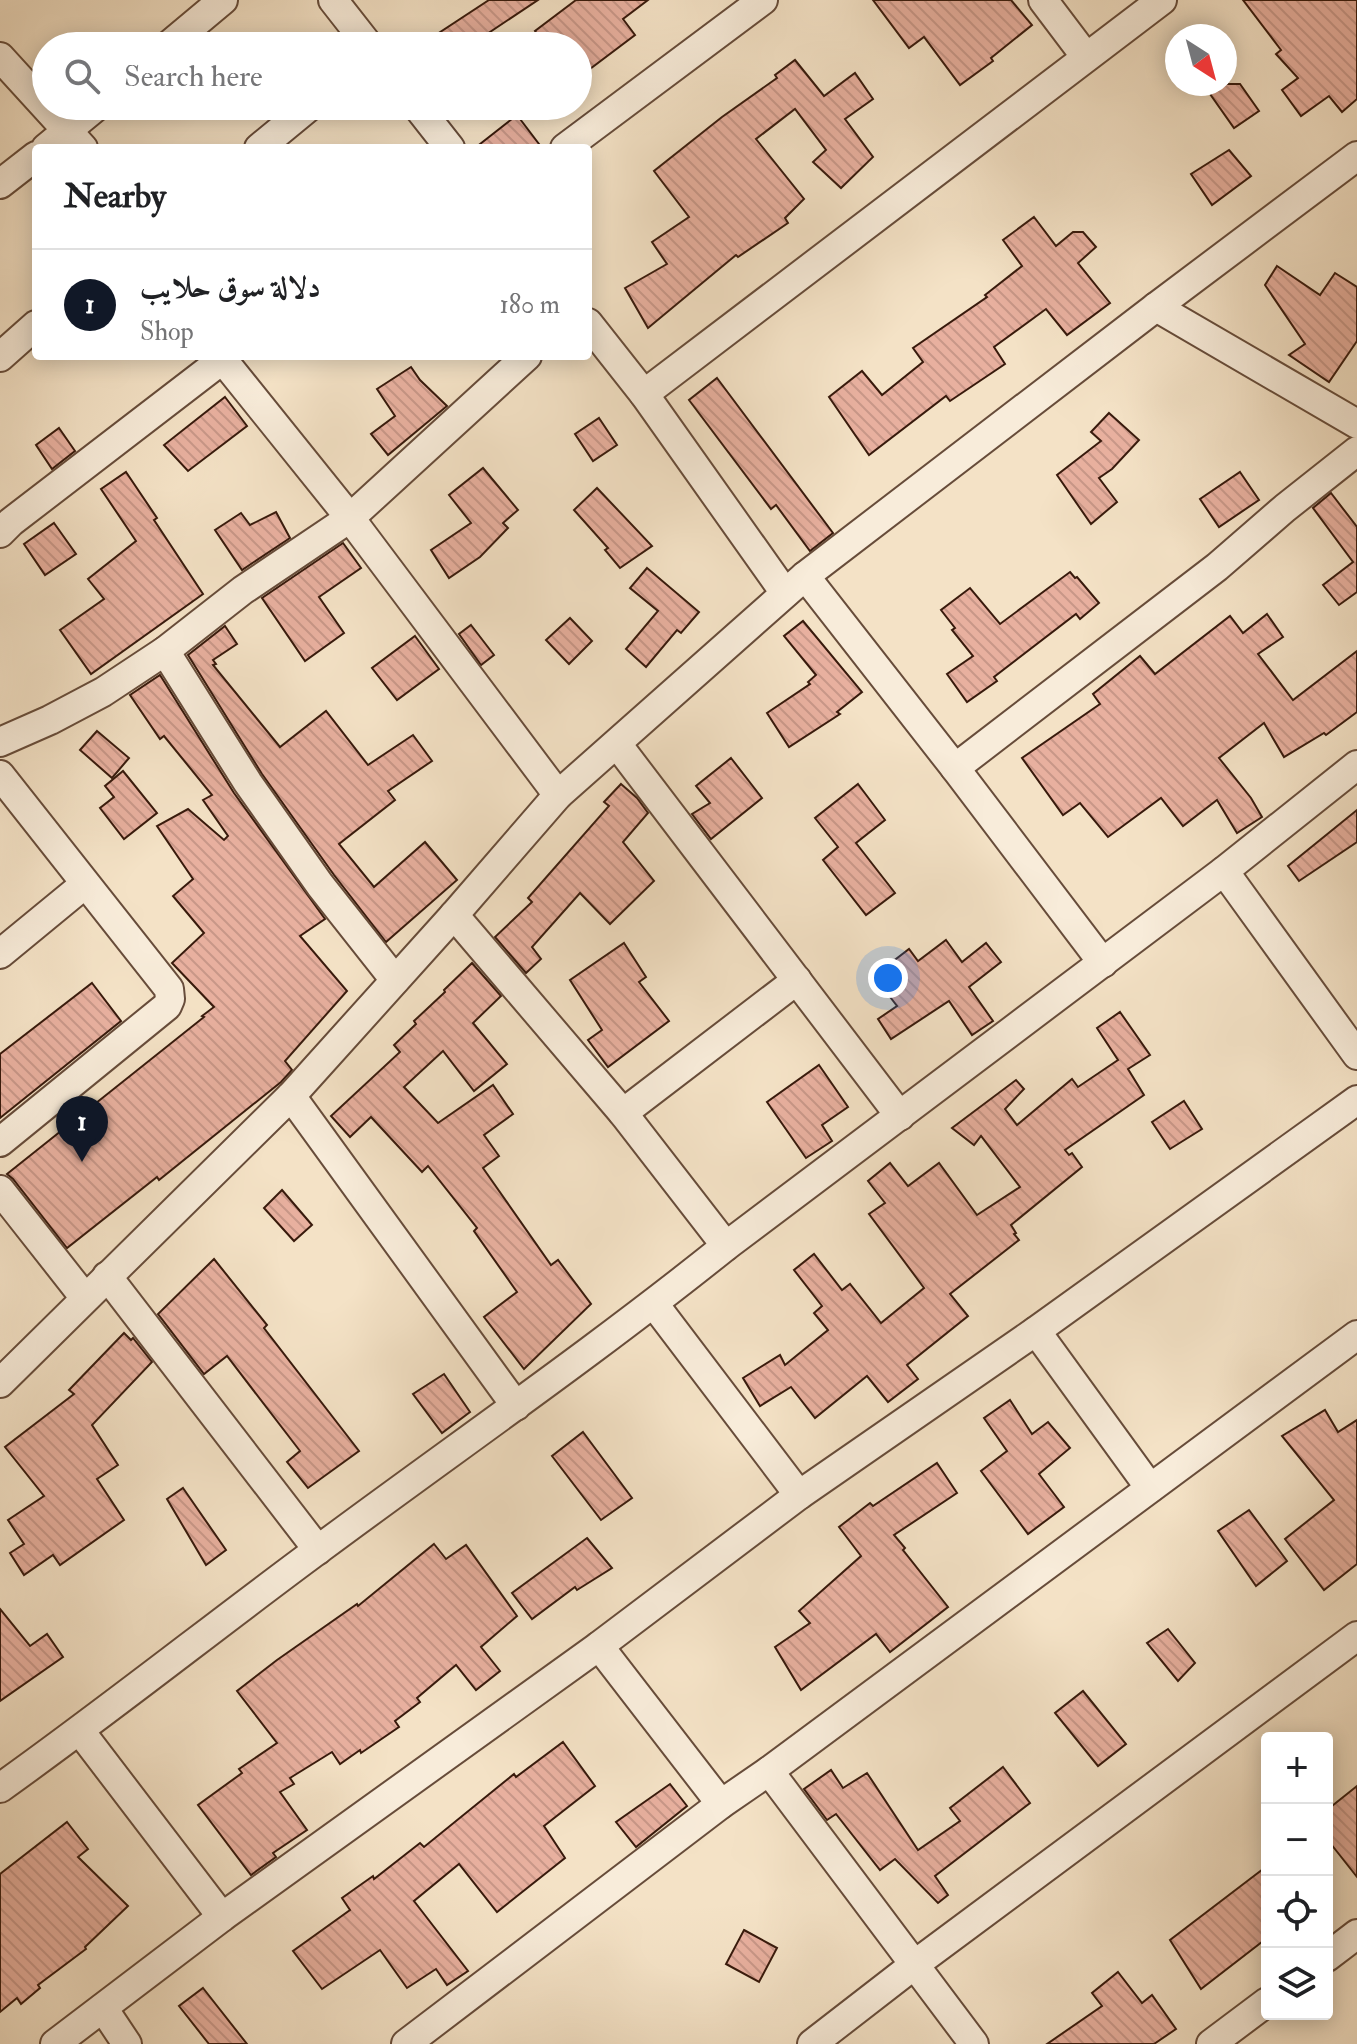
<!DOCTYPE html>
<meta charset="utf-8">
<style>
body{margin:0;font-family:"IM FELL Double Pica",Amiri,serif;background:#f6f6f6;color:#202124}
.controls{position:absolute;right:24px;bottom:24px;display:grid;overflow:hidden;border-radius:8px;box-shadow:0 4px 20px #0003}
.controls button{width:72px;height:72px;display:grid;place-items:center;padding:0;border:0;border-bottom:2px solid #e0e0e0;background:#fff;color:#202124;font:40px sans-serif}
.compass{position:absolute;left:1165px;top:24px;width:72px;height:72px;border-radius:50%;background:#fff;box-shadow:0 4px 20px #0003;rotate:144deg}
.you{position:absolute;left:888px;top:978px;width:28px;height:28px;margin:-20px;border:6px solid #fff;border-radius:50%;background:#1a73e8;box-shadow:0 0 0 12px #1a73e833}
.badge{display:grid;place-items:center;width:52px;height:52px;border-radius:50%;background:#111827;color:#fff;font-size:26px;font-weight:700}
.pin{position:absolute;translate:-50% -66px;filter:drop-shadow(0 2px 4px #0008)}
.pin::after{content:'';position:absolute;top:42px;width:28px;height:24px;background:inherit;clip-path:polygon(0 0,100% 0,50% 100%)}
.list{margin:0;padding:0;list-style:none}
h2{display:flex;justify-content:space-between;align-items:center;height:104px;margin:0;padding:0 32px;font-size:34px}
h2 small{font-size:26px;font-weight:400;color:#757577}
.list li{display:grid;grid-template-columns:52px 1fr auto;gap:24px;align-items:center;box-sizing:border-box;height:112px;padding:0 32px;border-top:2px solid #e0e0e0}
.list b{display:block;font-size:30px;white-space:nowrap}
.list p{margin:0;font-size:26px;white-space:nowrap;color:#757577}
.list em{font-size:26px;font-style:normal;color:#757577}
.icon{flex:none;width:44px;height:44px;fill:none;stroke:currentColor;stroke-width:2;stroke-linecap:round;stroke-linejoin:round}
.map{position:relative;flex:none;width:1357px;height:2044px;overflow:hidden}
.search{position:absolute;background:#fff;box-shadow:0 4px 20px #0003;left:32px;top:32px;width:560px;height:88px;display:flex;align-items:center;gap:20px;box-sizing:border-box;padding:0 28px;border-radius:44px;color:#757577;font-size:30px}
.panel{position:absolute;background:#fff;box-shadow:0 4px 20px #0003;left:32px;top:144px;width:560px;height:216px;border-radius:8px}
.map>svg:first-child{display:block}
</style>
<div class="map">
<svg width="1357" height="2044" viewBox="0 0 1357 2044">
<defs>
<pattern id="building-back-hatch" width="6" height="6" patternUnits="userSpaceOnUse" patternTransform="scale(2)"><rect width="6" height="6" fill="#e8b09f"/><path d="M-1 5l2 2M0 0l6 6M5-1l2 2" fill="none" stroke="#c89788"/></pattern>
</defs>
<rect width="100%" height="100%" fill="#f4e2c6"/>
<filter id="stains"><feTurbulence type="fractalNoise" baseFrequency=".0025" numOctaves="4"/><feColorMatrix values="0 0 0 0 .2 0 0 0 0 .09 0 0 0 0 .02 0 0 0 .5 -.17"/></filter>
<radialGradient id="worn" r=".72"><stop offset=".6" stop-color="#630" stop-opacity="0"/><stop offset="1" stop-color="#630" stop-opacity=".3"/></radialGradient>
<g fill="url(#building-back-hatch)" stroke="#381a0c" stroke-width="2">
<polygon points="489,0 538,0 469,46 419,46"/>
<polygon points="576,0 648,0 623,19 635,35 578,78 578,46 546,46 535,31"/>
<polygon points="873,0 1011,0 1032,25 991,58 993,61 960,85 924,37 909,48"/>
<polygon points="1243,0 1357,0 1357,99 1342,112 1329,96 1301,116 1282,90 1298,78 1276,54 1281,50"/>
<polygon points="795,60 824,96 855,73 873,99 845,119 873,157 841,188 813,162 826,150 795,109 756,139 804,199 785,218 788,223 738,257 736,255 648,328 625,288 667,264 652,242 689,217 654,171 722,117 777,78 775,75"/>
<polygon points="1203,84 1240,84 1259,111 1234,128"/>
<polygon points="517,115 542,148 475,148"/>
<polygon points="1229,150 1251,176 1212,205 1191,174"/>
<polygon points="1034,217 1056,246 1073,232 1083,232 1096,247 1078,263 1110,303 1067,335 1046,309 994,347 1005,364 950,401 946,396 869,455 829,397 862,371 882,395 923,362 913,348 987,297 985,295 1022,266 1003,240"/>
<polygon points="1277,266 1320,295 1335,273 1357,287 1357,341 1329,382 1289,355 1305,344 1265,285"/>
<polygon points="411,367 420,380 447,406 388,455 371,434 395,416 377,389"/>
<polygon points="717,378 833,533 810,551 776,505 771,509 689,400"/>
<polygon points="225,397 247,426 188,471 164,445"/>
<polygon points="1109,413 1139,440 1112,469 1099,478 1117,502 1091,524 1057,475 1101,441 1091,432"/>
<polygon points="599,418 617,445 593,461 575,434"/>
<polygon points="59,428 75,451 52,469 36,445"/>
<polygon points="483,468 518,510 503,523 508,528 480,557 449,578 431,550 471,523 449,495"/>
<polygon points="126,472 157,518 154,520 203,594 91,674 60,630 104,599 88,579 136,541 101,489"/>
<polygon points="1240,472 1259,500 1219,527 1200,499"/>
<polygon points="597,488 652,546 620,568 605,550 608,548 574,510"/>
<polygon points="1331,493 1357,527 1357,592 1339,605 1323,585 1353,562 1313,508"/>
<polygon points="276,512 290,538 242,570 215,530 241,513 250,525"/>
<polygon points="54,523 76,554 45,575 24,544"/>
<polygon points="343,543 361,568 319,597 344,633 305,661 262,598"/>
<polygon points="647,568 699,612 681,633 677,630 646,667 626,649 658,611 630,588"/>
<polygon points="1070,572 1075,578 1077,577 1099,603 1080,619 1076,614 994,677 997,681 967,702 947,674 973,656 952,630 955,628 941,610 970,588 1000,624"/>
<polygon points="1267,614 1283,637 1258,654 1293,700 1357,651 1357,712 1326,735 1324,733 1284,757 1264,723 1219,758 1251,798 1262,817 1237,833 1217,800 1183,826 1161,798 1108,837 1080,803 1063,815 1022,758 1100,704 1093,694 1140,656 1155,674 1230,616 1243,633"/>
<polygon points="570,618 592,641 569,664 546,640"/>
<polygon points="803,621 862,692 837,712 840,714 789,747 767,713 810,684 808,682 816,675 784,636"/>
<polygon points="471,625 494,655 481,665 459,634"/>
<polygon points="225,626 237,644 213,660 216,664 213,665 280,747 326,711 368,765 413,735 432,761 388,791 395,800 339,844 374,887 425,842 457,880 386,942 334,875 262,774 188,655"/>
<polygon points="415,636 439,669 397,700 372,668"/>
<polygon points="160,675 234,793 325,919 300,936 347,991 285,1061 292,1070 281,1082 159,1180 157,1177 67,1248 13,1179 7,1174 204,1017 202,1016 214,1007 172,963 204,933 173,896 193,879 157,826 188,809 224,840 228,836 203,800 212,795 164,736 160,739 130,695"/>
<polygon points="97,731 129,758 112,778 80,750"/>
<polygon points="731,758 762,798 711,839 692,814 710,803 696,786"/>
<polygon points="123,771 157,813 124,839 100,808 114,797 105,786"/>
<polygon points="621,784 637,798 648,813 623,842 654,881 610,924 580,893 532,947 541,959 526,973 495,937 532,902 528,898 609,806 604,802"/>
<polygon points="858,784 885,820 856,843 895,893 866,915 823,860 838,847 815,818"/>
<polygon points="1357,810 1357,842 1299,881 1288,866"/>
<polygon points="946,940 962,962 986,943 1001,962 969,987 993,1021 972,1035 949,1001 891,1039 878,1019 897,1006 874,976 909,949 918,961"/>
<polygon points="624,943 646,977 639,982 669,1021 608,1067 588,1040 602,1030 570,980"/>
<polygon points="472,963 501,996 473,1023 507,1064 474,1091 443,1051 404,1087 438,1123 493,1085 513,1114 484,1135 499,1156 483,1168 551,1265 558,1260 591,1304 524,1369 484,1317 517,1292 474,1231 477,1228 428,1166 422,1172 371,1117 350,1137 331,1116 400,1052 394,1045 416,1024 414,1021 445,992 444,990"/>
<polygon points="92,983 121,1021 0,1118 0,1054"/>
<polygon points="1120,1012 1150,1055 1128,1069 1144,1095 1065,1150 1069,1155 1072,1153 1082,1167 1011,1225 1016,1233 1014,1234 1019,1240 950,1294 968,1316 907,1365 918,1379 888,1402 867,1376 815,1418 791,1387 760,1406 743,1378 780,1355 785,1365 828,1330 814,1313 822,1306 794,1270 814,1254 842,1290 850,1284 881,1323 924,1288 869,1214 885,1203 868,1181 890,1163 908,1186 939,1163 977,1215 1020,1187 981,1136 974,1145 952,1128 1016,1080 1024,1089 1005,1109 1017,1125 1072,1079 1078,1087 1118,1060 1097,1028"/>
<polygon points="819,1065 848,1107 822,1125 832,1141 806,1158 767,1102"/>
<polygon points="1184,1101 1202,1129 1170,1149 1152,1122"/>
<polygon points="282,1190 312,1225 294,1241 264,1208"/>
<polygon points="214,1259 267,1325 264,1328 359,1451 308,1488 287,1462 300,1451 227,1356 204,1374 158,1314"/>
<polygon points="124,1333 131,1340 133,1338 152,1362 92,1425 118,1465 97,1479 124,1520 60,1565 53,1555 24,1575 10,1553 24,1544 8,1520 44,1496 5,1447 74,1394 69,1390"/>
<polygon points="444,1374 470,1412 442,1433 413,1394"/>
<polygon points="1010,1400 1032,1434 1048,1422 1070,1448 1039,1474 1064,1507 1028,1534 981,1471 1007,1451 984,1418"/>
<polygon points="1325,1410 1338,1432 1357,1420 1357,1564 1324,1590 1285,1539 1334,1500 1282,1436"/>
<polygon points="583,1432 632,1498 601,1520 552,1456"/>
<polygon points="937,1463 957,1493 894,1535 905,1548 903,1550 948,1607 890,1652 876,1634 801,1690 775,1647 810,1623 799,1611 861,1556 839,1527 870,1503 873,1506"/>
<polygon points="183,1488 226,1550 206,1565 167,1499"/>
<polygon points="1249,1510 1287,1561 1256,1586 1218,1531"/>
<polygon points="587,1538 612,1568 577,1590 575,1587 532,1619 512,1593"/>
<polygon points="434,1544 446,1559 466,1545 517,1616 481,1647 500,1671 476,1690 456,1665 417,1698 420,1702 395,1721 399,1727 361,1753 360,1750 340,1764 332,1752 290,1778 294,1784 280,1792 307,1830 273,1853 276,1857 251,1875 198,1805 242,1773 239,1769 277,1743 237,1691 277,1660 357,1604 358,1606"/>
<polygon points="0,1609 30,1646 47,1634 63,1657 0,1701"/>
<polygon points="1168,1629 1195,1663 1178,1681 1147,1643"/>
<polygon points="1083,1691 1126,1744 1098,1766 1055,1713"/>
<polygon points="563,1742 595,1786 544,1826 565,1858 497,1912 459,1864 414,1901 468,1971 447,1985 436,1969 407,1988 380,1950 322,1989 293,1951 350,1910 342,1898 373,1876 374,1879 420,1843 424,1847 514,1774 516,1777"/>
<polygon points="1003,1767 1030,1803 935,1876 948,1895 938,1903 895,1859 880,1870 836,1814 827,1820 804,1789 831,1770 843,1788 867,1773 918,1850 960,1821 950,1808"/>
<polygon points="670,1784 687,1806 636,1847 616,1822"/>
<polygon points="1357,1786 1357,1877 1327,1839 1327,1810"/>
<polygon points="67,1822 88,1849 78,1857 128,1906 85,1947 86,1949 38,1985 40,1988 21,2004 17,1998 0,2012 0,1874"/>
<polygon points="1267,1866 1267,1938 1201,1989 1170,1940"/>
<polygon points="744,1930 777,1948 759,1982 726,1964"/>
<polygon points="1118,1972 1142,2003 1152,1995 1176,2029 1154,2044 1047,2044 1102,2006 1092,1993"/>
<polygon points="203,1988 247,2044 209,2044 179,2006"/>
</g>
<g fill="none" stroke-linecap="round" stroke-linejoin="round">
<g stroke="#674c3a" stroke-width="32">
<g id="street">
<polyline points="333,0 369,46"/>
<polyline points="1043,0 1086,57"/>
<polyline points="168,46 223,0"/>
<polyline points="0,57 83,148"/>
<polyline points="417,106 450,148"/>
<polyline points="46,148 97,106"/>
<polyline points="259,148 310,106"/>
<polyline points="565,148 763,0"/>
<polyline points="0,184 36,156"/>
<polyline points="1156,307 1357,424"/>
<polyline points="588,323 644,394 785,593"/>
<polyline points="0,357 36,325"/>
<polyline points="223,360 350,518 558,795"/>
<polyline points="644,394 1162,0"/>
<polyline points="0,533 11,522 227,356"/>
<polyline points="805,576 955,768 1103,963"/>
<polyline points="165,651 248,783 320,885 395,980"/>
<polyline points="0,742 50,720 103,692 165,651 243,590 350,518 527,356"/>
<polyline points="617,744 900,1116"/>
<polyline points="955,768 1217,567 1285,508 1357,451"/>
<polyline points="0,775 169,989 170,999 167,1006 0,1142"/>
<polyline points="1224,871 1357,1055"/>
<polyline points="454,915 623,1113 726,1246"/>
<polyline points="0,954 85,884"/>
<polyline points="291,1096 516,1406"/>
<polyline points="623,1113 797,980"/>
<polyline points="0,1190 85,1298"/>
<polyline points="107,1276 318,1550"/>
<polyline points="654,1304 799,1495"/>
<polyline points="1036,1331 1150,1488"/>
<polyline points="0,1383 291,1096 454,915 558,795 805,576 1156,307 1357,156"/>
<polyline points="599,1646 721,1804"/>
<polyline points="80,1731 222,1917"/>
<polyline points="769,1771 974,2044"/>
<path d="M 0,1788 C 108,1711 212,1628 319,1549 C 455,1448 594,1352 726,1246 L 1224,871 L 1357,765"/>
<polyline points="1327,1957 1357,1934"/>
<polyline points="103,2008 127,2044"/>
<polyline points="55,2044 222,1917 599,1646 799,1495 1036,1331 1357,1100"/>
<polyline points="406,2044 721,1804 769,1771 1357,1335"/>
<polyline points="812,2044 914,1965 1357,1636"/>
<polyline points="1211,2044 1267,2002"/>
</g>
</g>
<use href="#street" stroke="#f8ecda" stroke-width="28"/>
</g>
<rect width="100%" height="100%" filter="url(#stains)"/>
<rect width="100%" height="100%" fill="url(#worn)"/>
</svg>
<div class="controls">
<button>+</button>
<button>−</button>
<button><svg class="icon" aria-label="locate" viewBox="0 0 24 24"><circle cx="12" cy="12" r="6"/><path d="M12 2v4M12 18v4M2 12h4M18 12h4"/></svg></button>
<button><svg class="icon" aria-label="layers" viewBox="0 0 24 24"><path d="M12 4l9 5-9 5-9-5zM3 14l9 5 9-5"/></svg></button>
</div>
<svg class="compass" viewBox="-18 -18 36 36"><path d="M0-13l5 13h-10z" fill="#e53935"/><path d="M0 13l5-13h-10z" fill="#757577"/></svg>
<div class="you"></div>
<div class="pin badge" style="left:82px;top:1162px">1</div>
<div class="search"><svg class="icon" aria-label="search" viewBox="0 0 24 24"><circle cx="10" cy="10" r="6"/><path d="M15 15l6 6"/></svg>Search here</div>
<section class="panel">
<h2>Nearby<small></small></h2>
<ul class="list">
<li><span class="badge">1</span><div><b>دلالة سوق حلايب</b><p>Shop</p></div><em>180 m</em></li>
</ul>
</section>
</div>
